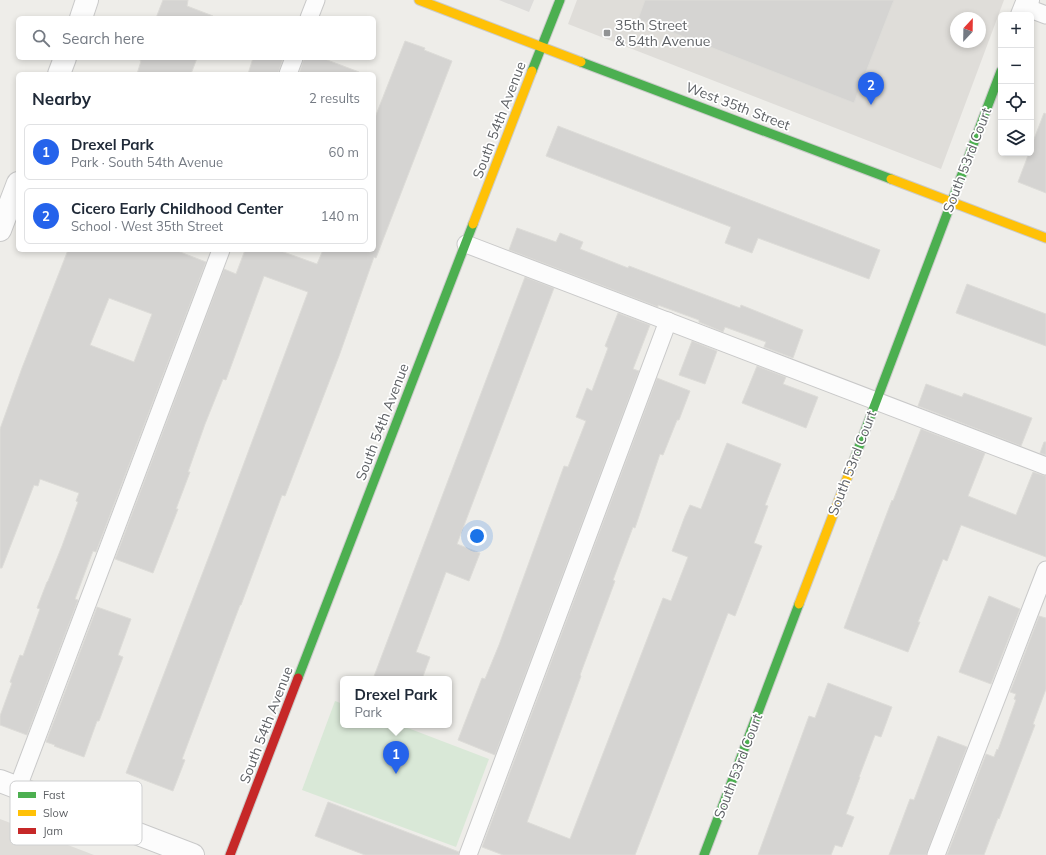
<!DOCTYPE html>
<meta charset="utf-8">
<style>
body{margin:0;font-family:Mulish,sans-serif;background:#f2f2f3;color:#1f2937}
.controls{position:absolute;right:12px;top:12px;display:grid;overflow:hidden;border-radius:6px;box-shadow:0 2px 6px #0003}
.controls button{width:36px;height:36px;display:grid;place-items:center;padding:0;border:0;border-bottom:1px solid #e0e1e3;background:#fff;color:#1f2937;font:20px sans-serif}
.compass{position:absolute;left:950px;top:12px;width:36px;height:36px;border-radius:50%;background:#fff;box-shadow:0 2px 6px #0003;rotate:22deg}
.you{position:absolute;left:477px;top:536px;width:14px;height:14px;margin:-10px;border:3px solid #fff;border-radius:50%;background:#1a73e8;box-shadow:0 0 0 6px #1a73e833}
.badge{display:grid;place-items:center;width:26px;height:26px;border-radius:50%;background:#2563eb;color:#fff;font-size:13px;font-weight:700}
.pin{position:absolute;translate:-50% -33px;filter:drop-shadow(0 1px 2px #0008)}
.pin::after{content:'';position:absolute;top:21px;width:14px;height:12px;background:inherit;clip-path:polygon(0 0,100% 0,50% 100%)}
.popup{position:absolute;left:340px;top:676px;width:112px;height:52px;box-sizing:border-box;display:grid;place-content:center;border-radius:6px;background:#fff;filter:drop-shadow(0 1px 3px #0005);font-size:13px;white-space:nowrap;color:#747a83}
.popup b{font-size:15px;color:#1f2937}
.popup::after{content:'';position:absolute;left:50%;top:100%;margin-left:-8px;border:8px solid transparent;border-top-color:#fff}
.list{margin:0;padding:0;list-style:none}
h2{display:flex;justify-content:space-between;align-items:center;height:52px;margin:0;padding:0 16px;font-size:17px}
h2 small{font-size:13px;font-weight:400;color:#747a83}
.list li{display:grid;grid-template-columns:26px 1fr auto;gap:12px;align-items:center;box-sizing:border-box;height:56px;margin:0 8px 8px;padding:0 8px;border:1px solid #e0e1e3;border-radius:6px}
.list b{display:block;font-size:15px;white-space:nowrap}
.list p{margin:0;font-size:13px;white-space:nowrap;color:#747a83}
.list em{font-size:13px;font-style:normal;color:#747a83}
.icon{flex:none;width:22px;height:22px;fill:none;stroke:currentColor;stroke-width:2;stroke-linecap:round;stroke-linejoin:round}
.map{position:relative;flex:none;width:1046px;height:855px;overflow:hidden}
.search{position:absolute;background:#fff;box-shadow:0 2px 6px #0003;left:16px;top:16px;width:360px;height:44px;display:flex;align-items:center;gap:10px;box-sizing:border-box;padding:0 14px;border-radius:6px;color:#747a83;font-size:15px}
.panel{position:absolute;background:#fff;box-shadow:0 2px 6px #0003;left:16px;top:72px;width:360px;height:180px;border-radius:6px}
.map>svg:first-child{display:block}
</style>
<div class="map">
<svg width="1046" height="855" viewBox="0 0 1046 855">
<rect width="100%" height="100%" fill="#eeede9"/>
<polygon fill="#dddcda" points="499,0 534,0 529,12"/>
<g fill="#dfddd9" fill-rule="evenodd">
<path d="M 577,0 L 1004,0 L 941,169 L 568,24 ZM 956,18 L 980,18 L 980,42 L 956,42 Z"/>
<polygon points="0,819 94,855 0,855"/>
</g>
<polygon fill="#d9e8d7" points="335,701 343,704 343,725 400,725 489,759 456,847 302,790"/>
<g fill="#d5d4d2" stroke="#dddcd8" fill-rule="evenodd">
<polygon points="163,0 188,0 187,6 213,16 212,18 156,18"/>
<polygon points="645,0 894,0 854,103 638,19"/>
<polygon points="405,41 425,48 424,50 452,61 376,258 374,257 339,356 285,496 282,495 241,605 240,605 182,759 185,760 173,791 126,773 216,538 308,292 264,276 226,380 223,379 205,424 188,472 190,472 176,509 178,509 153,573 115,559 224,269 236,274 245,250 278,250 317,264 323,250 374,250 374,120"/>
<polygon points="141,58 197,58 191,74 137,74 141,61 140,61"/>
<polygon points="253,58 283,58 278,74 248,74"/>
<polygon points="304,58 322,58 359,72 358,74 299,74"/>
<polygon points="1044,113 1046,114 1046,193 1018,182 1029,153 1031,153 1031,147"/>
<polygon points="558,126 880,250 869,279 758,238 752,253 725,243 731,227 546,156"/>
<polygon points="517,228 556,242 560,233 583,242 580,249 628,268 629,266 740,308 741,305 803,330 793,358 764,347 766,342 725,327 723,332 699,322 699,320 658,305 658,307 509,250"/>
<path d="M 68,250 L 175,250 L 206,262 L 96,552 L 93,551 L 75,599 L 78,600 L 27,735 L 0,725 L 0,716 L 12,683 L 10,682 L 20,655 L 23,656 L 40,609 L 37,608 L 47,582 L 48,581 L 62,546 L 78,502 L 76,501 L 79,493 L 40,479 L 38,486 L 34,485 L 2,568 L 0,568 L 0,429 L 22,368 ZM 109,298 L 152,314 L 134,362 L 90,345 Z"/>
<polygon points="525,277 554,288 457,544 480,553 469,581 446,572 416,652 430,657 422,679 373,679"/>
<polygon points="967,284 1046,314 1046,346 956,313"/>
<polygon points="618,313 650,325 633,369 639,371 495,755 458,740 482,678 485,679 499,645 564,466 568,467 586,421 576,417 587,388 592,391 608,348 605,346"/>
<polygon points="692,341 717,351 705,384 679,375"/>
<polygon points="757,366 786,377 783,384 818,397 806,428 742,403"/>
<polygon points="657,378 690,391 679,420 677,420 663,455 660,454 635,528 633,527 613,580 615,581 580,675 581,676 527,822 570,839 663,598 671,601 688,557 672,551 685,516 690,505 701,509 727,443 781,464 765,505 768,506 754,543 762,546 735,616 728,613 635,855 503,855 482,847"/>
<polygon points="926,384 962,397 964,393 1032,418 1021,446 918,406"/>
<polygon points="921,429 985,453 968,496 1016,515 1033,472 1046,476 1046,557 961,525 947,561 943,559 918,622 920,622 908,652 844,628 873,550 892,500 893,501"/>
<polygon points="1044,442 1046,442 1046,455 1040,453"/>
<polygon points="989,596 1020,609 991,684 959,672"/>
<polygon points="97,607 131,619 118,655 123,657 99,721 97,721 84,757 54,746 55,745 46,742"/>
<polygon points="1039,616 1046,618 1046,689 1033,724 1035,725 999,819 998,818 984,855 947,855 986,754 994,757 997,749 998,750 1016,700 1014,699 1016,694 1010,692"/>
<polygon points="828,683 892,707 881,737 875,735 859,777 860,777 846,814 854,817 842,847 835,845 831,855 758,855 809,716 815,718"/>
<polygon points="938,736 967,747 926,855 889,855 910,799 914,800"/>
<polygon points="328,802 459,852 458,855 365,855 315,836"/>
</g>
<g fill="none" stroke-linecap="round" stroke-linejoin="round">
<g stroke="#c9c9c9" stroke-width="19">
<g id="lane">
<polyline points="1025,7 1046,15"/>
<polyline points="309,18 316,0"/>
<polyline points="288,74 294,58"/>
<polyline points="466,244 1046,466"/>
<polyline points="18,787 221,250"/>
<polyline points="468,855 668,321"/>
<polyline points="936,855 1046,570"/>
</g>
</g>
<g stroke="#c9c9c9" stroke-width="24">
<g id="street">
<polyline points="1022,15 1028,0"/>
<polyline points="81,18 87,0"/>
<polyline points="59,74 65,58"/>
<polyline points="0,230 18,183"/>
<polyline points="0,781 193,855"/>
</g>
</g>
<g stroke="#cbcbca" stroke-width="11">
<g id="fast">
<polyline points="581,62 891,179"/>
<polyline points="532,71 560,0"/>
<polyline points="854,460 1001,71"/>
<polyline points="298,678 473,224"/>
<polyline points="704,855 799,604"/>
</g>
</g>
<g stroke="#cbcbca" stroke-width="11">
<g id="slow">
<polyline points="419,0 581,62"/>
<polyline points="891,179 1046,238"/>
<polyline points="473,224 532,71"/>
<polyline points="799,604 854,460"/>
</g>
</g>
<g stroke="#cbcbca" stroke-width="11">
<polyline id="jam" points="230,855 298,678"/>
</g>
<use href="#lane" stroke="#fcfcfc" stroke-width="17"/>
<use href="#street" stroke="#fcfcfc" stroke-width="22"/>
<use href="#fast" stroke="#4caf50" stroke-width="9"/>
<use href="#slow" stroke="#ffc107" stroke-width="9"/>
<use href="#jam" stroke="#c62828" stroke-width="9"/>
</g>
<rect fill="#919394" stroke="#fff" stroke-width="1.5" x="603" y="29" width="8" height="8" rx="2"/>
<g text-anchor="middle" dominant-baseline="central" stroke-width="3.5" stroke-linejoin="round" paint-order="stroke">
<g font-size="14" fill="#5f6266" stroke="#fff" text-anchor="start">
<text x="615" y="25">35th Street<tspan x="615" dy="16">&amp; 54th Avenue</tspan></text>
</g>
<g font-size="14" fill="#5f6266" stroke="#fff">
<text transform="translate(738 106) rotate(21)">West 35th Street</text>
<text transform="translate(499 120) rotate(-69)">South 54th Avenue</text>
<text transform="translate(967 160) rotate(-69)">South 53rd Court</text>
<text transform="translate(382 422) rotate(-69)">South 54th Avenue</text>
<text transform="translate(852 463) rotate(-69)">South 53rd Court</text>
<text transform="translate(266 725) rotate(-69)">South 54th Avenue</text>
<text transform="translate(738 766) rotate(-69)">South 53rd Court</text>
</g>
</g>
<rect x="10" y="781" width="132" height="64" rx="6" fill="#fff" stroke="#cfd0d1" stroke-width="1"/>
<rect x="18" y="792" width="18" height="6" fill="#4caf50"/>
<rect x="18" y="810" width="18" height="6" fill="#ffc107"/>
<rect x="18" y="828" width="18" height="6" fill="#c62828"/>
<g font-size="11" fill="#5f6266">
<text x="43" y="799">Fast</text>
<text x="43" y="817">Slow</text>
<text x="43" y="835">Jam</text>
</g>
</svg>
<div class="controls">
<button>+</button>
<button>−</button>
<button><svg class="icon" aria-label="locate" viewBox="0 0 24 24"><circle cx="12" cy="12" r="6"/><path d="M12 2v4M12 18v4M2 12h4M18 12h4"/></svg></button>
<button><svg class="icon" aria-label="layers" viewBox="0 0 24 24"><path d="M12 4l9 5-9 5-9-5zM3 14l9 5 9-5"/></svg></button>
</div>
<svg class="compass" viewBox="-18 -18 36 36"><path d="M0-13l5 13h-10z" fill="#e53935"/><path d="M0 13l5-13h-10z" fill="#747a83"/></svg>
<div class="you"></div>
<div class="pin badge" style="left:396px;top:774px">1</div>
<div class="popup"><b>Drexel Park</b>Park</div>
<div class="pin badge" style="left:871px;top:105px">2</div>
<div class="search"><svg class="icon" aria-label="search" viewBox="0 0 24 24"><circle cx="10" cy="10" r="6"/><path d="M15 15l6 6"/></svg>Search here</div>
<section class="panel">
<h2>Nearby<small>2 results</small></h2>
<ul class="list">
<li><span class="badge">1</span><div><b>Drexel Park</b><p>Park · South 54th Avenue</p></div><em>60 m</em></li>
<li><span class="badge">2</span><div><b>Cicero Early Childhood Center</b><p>School · West 35th Street</p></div><em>140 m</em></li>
</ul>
</section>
</div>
